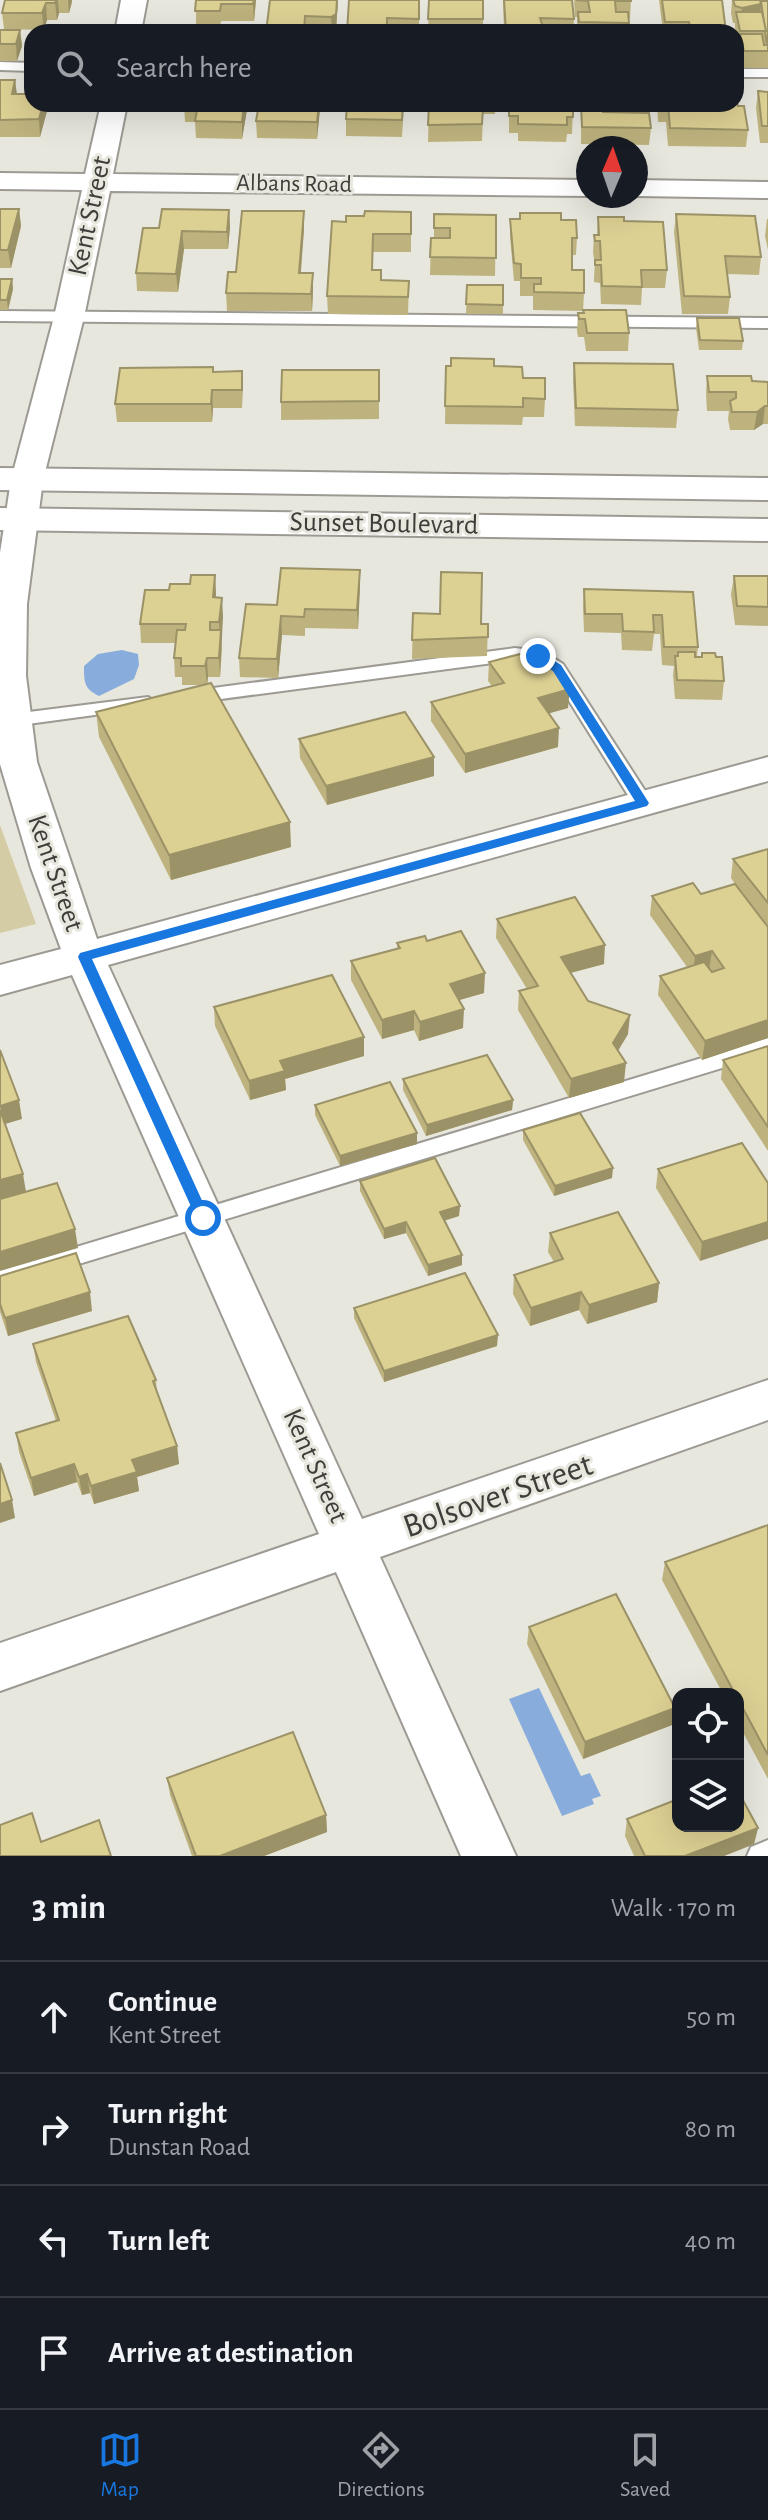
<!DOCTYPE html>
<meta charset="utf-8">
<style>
body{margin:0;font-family:"Alegreya Sans",sans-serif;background:#242831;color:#f1f3f6}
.controls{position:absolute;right:24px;bottom:24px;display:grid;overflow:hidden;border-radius:16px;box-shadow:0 8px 32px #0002}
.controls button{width:72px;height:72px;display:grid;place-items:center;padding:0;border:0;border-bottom:2px solid #363941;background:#171b24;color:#f1f3f6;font:40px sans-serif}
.compass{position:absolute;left:576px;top:136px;width:72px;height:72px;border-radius:50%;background:#171b24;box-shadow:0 8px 32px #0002;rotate:2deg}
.stop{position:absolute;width:24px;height:24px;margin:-18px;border:6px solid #1977e0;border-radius:50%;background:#fff}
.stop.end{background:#1977e0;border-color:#fff;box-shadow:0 2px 8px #0008}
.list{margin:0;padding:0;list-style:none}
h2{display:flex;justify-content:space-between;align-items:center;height:104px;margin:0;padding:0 32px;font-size:34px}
h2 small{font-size:26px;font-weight:400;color:#9ea1a6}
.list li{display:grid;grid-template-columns:52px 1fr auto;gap:24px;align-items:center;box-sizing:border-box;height:112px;padding:0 32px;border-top:2px solid #363941}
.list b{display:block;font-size:30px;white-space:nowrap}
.list p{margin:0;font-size:26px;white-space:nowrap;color:#9ea1a6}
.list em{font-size:26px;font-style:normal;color:#9ea1a6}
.icon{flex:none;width:44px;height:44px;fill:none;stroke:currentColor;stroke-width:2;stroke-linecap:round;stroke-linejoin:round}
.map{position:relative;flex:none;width:768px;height:1856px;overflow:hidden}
.search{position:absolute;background:#171b24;box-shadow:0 8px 32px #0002;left:24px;right:24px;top:24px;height:88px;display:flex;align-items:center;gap:20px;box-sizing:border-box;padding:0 28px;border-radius:24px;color:#9ea1a6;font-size:30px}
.sheet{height:552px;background:#171b24}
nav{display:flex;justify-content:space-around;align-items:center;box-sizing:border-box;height:112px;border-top:2px solid #363941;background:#171b24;font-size:22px;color:#9ea1a6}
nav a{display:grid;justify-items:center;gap:4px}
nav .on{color:#1977e0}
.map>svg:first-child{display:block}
</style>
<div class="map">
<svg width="768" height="1856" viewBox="0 0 768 1856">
<rect width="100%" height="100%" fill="#e8e7de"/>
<polygon fill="#d4cca4" points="0,825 36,924 0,933"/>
<g fill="#88addc">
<path d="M 122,650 L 138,654 L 139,665 L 134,679 L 99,696 C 84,689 84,682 84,666 L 98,654 Z"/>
<polygon points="539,1688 581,1776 590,1773 601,1796 592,1799 594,1804 562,1816 509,1699"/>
</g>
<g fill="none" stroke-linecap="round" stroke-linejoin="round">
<g stroke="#9c9a93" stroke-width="4">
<g id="service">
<polygon points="0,62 32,63 32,71 0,70"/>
<rect x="736" y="69" width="32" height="8"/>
<polygon points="0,311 768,318 768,328 0,321"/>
<polygon points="515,648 544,652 563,664 653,803 650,808 636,808 551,672 534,661 515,660 191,703 182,697 191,691"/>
<polygon points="148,697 157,703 154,707 13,726 4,720 13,714"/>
<polygon points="768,1038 768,1054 0,1288 0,1270"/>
<polygon points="768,1840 768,1856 747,1856 751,1847"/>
</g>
</g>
<g stroke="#9c9a93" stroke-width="4">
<g id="minor">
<polygon points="121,0 147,0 141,32 115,32"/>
<polygon points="101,104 127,104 113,174 588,180 590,196 110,191 84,317 43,480 27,604 26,676 37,762 97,939 768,757 768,781 108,965 362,1519 768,1380 768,1420 380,1557 516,1856 461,1856 336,1572 0,1691 0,1643 319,1534 72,975 0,995 0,965 61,949 31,868 0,764 0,553 11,480 54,317 82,190 0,189 0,173 85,174"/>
<polygon points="636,180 768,182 768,198 636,196"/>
</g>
</g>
<g stroke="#9c9a93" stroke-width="4">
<g id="tertiary">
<polygon points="0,468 768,478 768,500 0,490"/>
<polygon points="0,508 768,519 768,541 0,530"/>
</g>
</g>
<use href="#service" fill="#fff" fill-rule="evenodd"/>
<use href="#minor" fill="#fff" fill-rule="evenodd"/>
<use href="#tertiary" fill="#fff" fill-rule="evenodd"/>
</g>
<g fill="#beb37e">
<polygon points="5,0 72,0 72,3 69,13 59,13 57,20 47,20 44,30 4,29 2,13"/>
<polygon points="196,0 256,0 254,21 221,21 220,28 196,27"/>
<polygon points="270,0 338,0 336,30 334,32 266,32"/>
<polygon points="419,0 419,32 347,32"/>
<polygon points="429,0 483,19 483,32 428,32"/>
<polygon points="503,0 572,0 574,19 573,32 504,32"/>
<polygon points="574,0 631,0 630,18 628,18 628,32 577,32 577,17 575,17"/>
<polygon points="659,0 722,0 726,32 663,32"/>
<polygon points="732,0 768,1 768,68 742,68 735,28 735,23 733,23 731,13"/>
<polygon points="0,30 20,30 22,46 17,61 0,61"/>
<polygon points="0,80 15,80 17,94 47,111 40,137 0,137"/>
<polygon points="758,91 768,92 768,143 760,143 756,108"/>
<polygon points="184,104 248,104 242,139 196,138 195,122 185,122"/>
<polygon points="259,104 320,104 317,139 257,138 256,121"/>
<polygon points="404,104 402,137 346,136 346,119"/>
<polygon points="429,104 496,104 495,114 483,114 482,141 428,142"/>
<polygon points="509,104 573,104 572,134 567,134 566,142 518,141 518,133 509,133"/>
<polygon points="657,104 736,104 748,130 746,147 668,146 666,122 658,122"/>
<polygon points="581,105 651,128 649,145 581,144"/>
<polygon points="0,209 19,209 21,226 11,268 0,268"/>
<polygon points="229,210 230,227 228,249 184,249 178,292 137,291 136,273 159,228"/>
<polygon points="304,211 304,229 301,273 313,291 312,311 227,311 226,293 236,272"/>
<polygon points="411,212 411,252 373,252 373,270 381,280 409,281 408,315 328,314 327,296 364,216"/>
<polygon points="434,214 496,215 495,276 430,275 431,238 434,238"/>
<polygon points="676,214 761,257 759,275 727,274 730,297 728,314 682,314 674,232"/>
<polygon points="598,217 624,221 667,270 665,288 642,288 641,305 601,304 600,283 594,282 594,278 595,260 598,260 598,259 594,259 593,252 594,235 597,235"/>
<polygon points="510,219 561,220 577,238 576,255 572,255 572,270 584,293 583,311 533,310 533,296 520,296 520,281 514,281 510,237"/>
<polygon points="767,219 768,219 768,250 765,236"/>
<polygon points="0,279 12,279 13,289 8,310 0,310"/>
<polygon points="467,285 503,285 503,314 466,314"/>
<polygon points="583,310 629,333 628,351 586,351 584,337 578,337 577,331 578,313 583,313"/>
<polygon points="697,318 743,341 742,350 699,350 696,328"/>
<polygon points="574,363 678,410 676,428 575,426 573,381"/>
<polygon points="446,366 494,366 523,378 545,399 544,417 523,417 522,425 445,424"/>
<polygon points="379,370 379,419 281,420 281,402"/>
<polygon points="214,372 243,390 242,408 213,408 212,422 117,422 115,404"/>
<polygon points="707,376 768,382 768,424 763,424 754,430 730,430 728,419 729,411 707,411 706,394"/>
<polygon points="360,570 358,629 305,628 305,636 282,635 278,678 240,677 239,658 277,605"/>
<polygon points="215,575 216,597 223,616 221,634 222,649 220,677 208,677 207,684 291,847 171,880 99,737 96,712 204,685 182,685 182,677 175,677 174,658 176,643 141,643 140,624 169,590"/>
<polygon points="734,576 768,576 768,626 735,625 731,594"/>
<polygon points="584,589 693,592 698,647 697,657 702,657 702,653 716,657 724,681 722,700 675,699 673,675 674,666 662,665 660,634 654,634 652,651 622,650 621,633 584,632 583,608"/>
<polygon points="413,613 488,624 487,656 412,659"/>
<polygon points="489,662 568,708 549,713 558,747 465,773 431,721 431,702 492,686 488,681"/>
<polygon points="299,739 434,776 327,805 300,758"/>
<polygon points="768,849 768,926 745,897 768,927 768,1038 702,1060 658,995 660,976 687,967 650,915 652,896 701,894 735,884 731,878 733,859"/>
<polygon points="497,919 604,964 570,973 588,1001 628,1034 618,1051 624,1082 569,1098 518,1010 519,991 527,989 496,938"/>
<polygon points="427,941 484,993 459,1000 463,1028 419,1041 414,1030 382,1039 351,980 351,961 397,949 397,943"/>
<polygon points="214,1007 364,1037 364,1056 285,1079 286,1090 250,1100 215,1026"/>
<polygon points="768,1046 768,1151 721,1079 723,1060"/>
<polygon points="403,1079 513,1100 512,1110 426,1136 403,1090"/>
<polygon points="315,1105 417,1144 340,1166 315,1115"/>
<polygon points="523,1130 612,1178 554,1196 523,1140"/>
<polygon points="658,1169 768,1183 700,1261 656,1188"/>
<polygon points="360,1181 459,1216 444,1221 462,1255 462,1265 428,1276 406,1233 384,1239 360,1191"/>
<polygon points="550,1233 659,1283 657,1302 587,1324 579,1310 530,1326 513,1294 514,1275 554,1262 548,1252"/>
<polygon points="0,1276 92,1311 8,1336 0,1312"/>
<polygon points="354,1308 497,1346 384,1382 354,1318"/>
<polygon points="33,1344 156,1380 157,1393 177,1446 179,1464 137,1477 139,1491 94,1504 90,1493 82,1495 77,1482 34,1496 19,1452 16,1433 56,1421 36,1362"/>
<polygon points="768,1525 768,1779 738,1723 738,1694 723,1694 662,1580 665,1562"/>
<polygon points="529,1627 675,1708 672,1725 583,1759 527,1644"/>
<polygon points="167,1778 326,1815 327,1832 264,1856 192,1856 170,1795"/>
<polygon points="627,1819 758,1828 754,1844 724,1856 634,1856 625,1836"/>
</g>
<g fill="#9b9267">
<polygon points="56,0 58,0 59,13 57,20 55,3"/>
<polygon points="68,0 72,0 69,13"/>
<polygon points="254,0 256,0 254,21 253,4"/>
<polygon points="337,0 338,0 336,30 332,32 331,17"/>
<polygon points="46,3 47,20 44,30 42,13"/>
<polygon points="761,4 760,21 740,25 742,8"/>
<polygon points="20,30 22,46 17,61 16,44"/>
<polygon points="15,80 17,97 12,94"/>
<polygon points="43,104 46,104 47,111 40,137 39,119"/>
<polygon points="244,104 248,104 242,139 242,122"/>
<polygon points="319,104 320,104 320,110 317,139 317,122"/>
<polygon points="19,209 21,226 11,268 8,250"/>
<polygon points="229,210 230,227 228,249 227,232"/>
<polygon points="304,211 304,229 299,290 299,273"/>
<polygon points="182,231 184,249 178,292 176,274"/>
<polygon points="313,273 313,291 312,311 311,294"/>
<polygon points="12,279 13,289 8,310 7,300"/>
<polygon points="212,390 213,408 212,422 211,404"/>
<polygon points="765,406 763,424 754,430 757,412"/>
<polygon points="360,570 360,589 358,629 357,610"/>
<polygon points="215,575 216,594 214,616 213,597"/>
<polygon points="222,598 223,616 220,677 219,658 220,638 219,622"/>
<polygon points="281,616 282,635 278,678 277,659"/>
<polygon points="207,658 208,677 207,685 205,666"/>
<polygon points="570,689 568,708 536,717 538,698"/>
<polygon points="559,728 558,747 465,773 465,754"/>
<polygon points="434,757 434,776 327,805 326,786"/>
<polygon points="290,822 291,847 171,880 169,855"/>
<polygon points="605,945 604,964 559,976 561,957"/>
<polygon points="712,951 709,970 693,975 695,956"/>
<polygon points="485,973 484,993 449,1003 450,984"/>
<polygon points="464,1009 463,1028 419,1041 420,1022"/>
<polygon points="414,1011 414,1030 382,1039 382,1020"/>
<polygon points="630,1015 628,1034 611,1062 613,1043"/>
<polygon points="768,1020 768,1038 702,1060 705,1041"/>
<polygon points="364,1037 364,1056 285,1079 286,1090 250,1100 249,1081 280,1061"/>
<polygon points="626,1063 624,1082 569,1098 571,1079"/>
<polygon points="19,1100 22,1119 2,1125 0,1106"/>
<polygon points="513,1100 512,1110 426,1136 427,1125"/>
<polygon points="417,1133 417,1144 340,1166 340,1156"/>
<polygon points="613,1168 612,1178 554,1196 555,1186"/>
<polygon points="23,1174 26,1192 0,1200 0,1180"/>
<polygon points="460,1206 459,1216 439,1222 440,1212"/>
<polygon points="406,1222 406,1233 384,1239 384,1229"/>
<polygon points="768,1222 768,1239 700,1261 702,1242"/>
<polygon points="75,1229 78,1248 0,1271 0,1252"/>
<polygon points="462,1255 462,1265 428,1276 428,1265"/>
<polygon points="659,1283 657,1302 587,1324 589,1305"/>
<polygon points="90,1292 92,1311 8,1336 5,1318"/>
<polygon points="581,1292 579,1310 530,1326 531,1308"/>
<polygon points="498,1335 497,1346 384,1382 384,1371"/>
<polygon points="177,1446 179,1464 137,1477 139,1491 94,1504 91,1486 132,1460"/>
<polygon points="74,1464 77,1482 34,1496 31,1478"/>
<polygon points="87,1474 90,1493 82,1495 79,1477"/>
<polygon points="12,1500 15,1518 0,1523 0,1504"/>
<polygon points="675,1708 672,1725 583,1759 585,1742"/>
<polygon points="326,1815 327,1832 264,1856 220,1856"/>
<polygon points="758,1828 754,1844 724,1856 685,1856"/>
</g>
<g fill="#ddd093" stroke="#9b9267" stroke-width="2">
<polygon points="5,0 56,0 55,3 46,3 42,13 2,13"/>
<polygon points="196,0 254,0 253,4 221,4 220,11 195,11"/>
<polygon points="270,0 337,0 336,14 331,17 305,16 304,32 266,32"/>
<polygon points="349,0 419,0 419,19 387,18 387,32 347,32"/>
<polygon points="429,0 483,0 483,19 428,19"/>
<polygon points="504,0 572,0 574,19 540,18 543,27 551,32 506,32"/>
<polygon points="576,0 631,0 631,1 615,1 616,12 628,12 629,23 579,22 578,12 590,12 588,1"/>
<polygon points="662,0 722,0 726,32 691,32 689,22 665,22"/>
<polygon points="733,0 760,0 761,4 742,8 735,6"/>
<polygon points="761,1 768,1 768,45 767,45"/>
<polygon points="736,12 762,12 766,31 740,31"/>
<polygon points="0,30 20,30 16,44 0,44"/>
<polygon points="740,34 762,34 764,45 768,45 768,51 744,51"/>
<polygon points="0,80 15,80 12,94 32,94 32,104 43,104 39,119 0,120"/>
<polygon points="758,91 768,92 768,126 762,126"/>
<polygon points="736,97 738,106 744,106 748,130 670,128 668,105 660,105 660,104 736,104"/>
<polygon points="184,104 244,104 242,122 195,121 198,105 184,105"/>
<polygon points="259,104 319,104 317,122 256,121"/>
<polygon points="347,104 403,104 402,120 346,119"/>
<polygon points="429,104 467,104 467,108 483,108 482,124 428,125"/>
<polygon points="509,104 573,104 573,117 567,117 567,125 518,124 518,116 509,116"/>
<polygon points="581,105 603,105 603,112 649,113 651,128 582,127"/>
<polygon points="0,209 19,209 8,250 0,250"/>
<polygon points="162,209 229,210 227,232 182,231 176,274 136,273 143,228 159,228"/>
<polygon points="242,211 304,211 299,273 313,273 311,294 226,293 228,272 236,272"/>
<polygon points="365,211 411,212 411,234 373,234 372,270 381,270 381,280 409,281 408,297 327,296 332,221 346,222 346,216 364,216"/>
<polygon points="520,213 561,213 561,220 576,220 577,238 572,238 572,270 584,270 584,293 534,292 534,284 541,284 541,278 521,278 521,264 514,263 510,219 520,219"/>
<polygon points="434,214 496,215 496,258 430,257 431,238 450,238 450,228 434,228"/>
<polygon points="676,214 755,216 761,257 725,256 730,297 684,296"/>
<polygon points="598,217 624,217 624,221 663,222 667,270 641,270 642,287 602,286 601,265 595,265 595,260 601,260 600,241 595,241 594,235 599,235"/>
<polygon points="0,279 12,279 7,300 0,300"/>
<polygon points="467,285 503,285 503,305 466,304"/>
<polygon points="583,310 626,310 629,333 587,333 585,319 579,319 578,313 584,313"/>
<polygon points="697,318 739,318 743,341 700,340"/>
<polygon points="451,358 494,359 494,366 522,367 523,378 545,378 545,399 523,398 523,407 445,406 446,366 451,366"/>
<polygon points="574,363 673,364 678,410 576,408"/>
<polygon points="213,367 213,372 242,371 242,390 212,390 211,404 115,404 120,368"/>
<polygon points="282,370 379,370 379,401 281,402"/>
<polygon points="707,376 751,376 752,381 768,382 768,406 765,406 757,412 732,412 730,401 736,398 736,392 709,392"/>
<polygon points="281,568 360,570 357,610 305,609 304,617 281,616 277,659 239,658 246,604 277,605"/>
<polygon points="441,572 482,573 481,624 488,624 488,637 412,640 413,613 440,614"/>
<polygon points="191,575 215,575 213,597 222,598 219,622 210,622 210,630 221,630 219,658 207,658 205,666 181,666 181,658 174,658 177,630 185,630 186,624 140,624 145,590 169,590 170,584 190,584"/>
<polygon points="734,576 768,576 768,607 737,606"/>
<polygon points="584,589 693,592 698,647 664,647 662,615 653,615 654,632 623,631 622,614 585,614"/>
<polygon points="540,649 570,689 538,698 559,728 465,754 431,702 504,683 489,662"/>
<polygon points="678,652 695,652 695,657 702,657 702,653 715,653 716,657 722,657 724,681 677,680 675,656 678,656"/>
<polygon points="211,683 290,822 169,855 96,712"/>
<polygon points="405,712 434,757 326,786 299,739"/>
<polygon points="768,849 768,903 733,859"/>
<polygon points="693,883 701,894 735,884 768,927 768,1020 705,1041 660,976 704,962 712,972 724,968 712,951 695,956 652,896"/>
<polygon points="575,897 605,945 561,957 588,1001 630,1015 613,1043 626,1063 571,1079 519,991 538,986 497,919"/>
<polygon points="461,931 485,973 450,984 464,1009 420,1022 414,1011 382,1020 351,961 400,948 397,943 425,936 427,941"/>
<polygon points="332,975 364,1037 280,1061 285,1071 249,1081 214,1007"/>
<polygon points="768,1046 768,1127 723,1060"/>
<polygon points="0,1050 19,1100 0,1106"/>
<polygon points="487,1055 513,1100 427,1125 403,1079"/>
<polygon points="390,1082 417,1133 340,1156 315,1105"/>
<polygon points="0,1110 23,1174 0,1180"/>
<polygon points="580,1113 613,1168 555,1186 523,1130"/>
<polygon points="742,1143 768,1183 768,1222 702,1242 658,1169"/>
<polygon points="435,1158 460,1206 440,1212 462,1255 428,1265 406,1222 384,1229 360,1181"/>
<polygon points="57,1183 75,1229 0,1252 0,1199"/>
<polygon points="618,1212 659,1283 589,1305 581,1292 531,1308 514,1275 563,1259 550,1233"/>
<polygon points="76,1253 90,1292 5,1318 0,1304 0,1276"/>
<polygon points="465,1273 498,1335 384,1371 354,1308"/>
<polygon points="128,1316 156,1380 153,1381 177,1446 132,1460 137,1472 91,1486 87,1474 79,1477 74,1464 31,1478 16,1433 59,1420 33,1344"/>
<polygon points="0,1463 12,1500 0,1504"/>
<polygon points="768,1525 768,1755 738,1699 738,1694 735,1694 665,1562"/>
<polygon points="616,1594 675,1708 585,1742 529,1627"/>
<polygon points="293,1732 326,1815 220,1856 196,1856 167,1778"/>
<polygon points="738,1791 758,1828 685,1856 645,1856 627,1819 678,1799 678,1826 738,1826"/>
<polygon points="32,1813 41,1842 99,1820 111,1856 0,1856 0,1825"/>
</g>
<polygon fill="#1977e0" points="534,653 542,653 561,665 649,803 647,806 92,959 210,1218 203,1224 198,1222 78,957 80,953 635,801 553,671 534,658"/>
<g text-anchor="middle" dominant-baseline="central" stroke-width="6" stroke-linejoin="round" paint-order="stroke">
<g font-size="24" fill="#3d3d39" stroke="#e8e7de">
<text transform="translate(294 184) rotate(1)">Albans Road</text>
</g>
<g font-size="28" fill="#3d3d39" stroke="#e8e7de">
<text transform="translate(90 216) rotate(-78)">Kent Street</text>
<text transform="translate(384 524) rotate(1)">Sunset Boulevard</text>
<text transform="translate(55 873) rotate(71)">Kent Street</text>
<text transform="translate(315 1466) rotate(66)">Kent Street</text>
</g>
<g font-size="34" fill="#3d3d39" stroke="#e8e7de">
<text transform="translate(498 1496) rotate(-19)">Bolsover Street</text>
</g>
</g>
</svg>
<div class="controls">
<button><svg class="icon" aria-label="locate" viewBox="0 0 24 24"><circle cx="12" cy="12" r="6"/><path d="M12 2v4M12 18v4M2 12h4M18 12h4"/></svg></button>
<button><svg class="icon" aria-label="layers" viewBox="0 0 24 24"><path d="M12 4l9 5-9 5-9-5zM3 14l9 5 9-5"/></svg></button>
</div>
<svg class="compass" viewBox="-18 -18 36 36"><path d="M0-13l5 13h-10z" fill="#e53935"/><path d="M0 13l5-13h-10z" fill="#9ea1a6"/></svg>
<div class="stop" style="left:203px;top:1218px"></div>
<div class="stop end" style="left:538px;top:656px"></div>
<div class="search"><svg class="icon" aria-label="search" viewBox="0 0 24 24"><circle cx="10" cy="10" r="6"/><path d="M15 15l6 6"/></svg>Search here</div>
</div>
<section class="sheet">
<h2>3 min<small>Walk · 170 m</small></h2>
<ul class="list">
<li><svg class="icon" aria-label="ahead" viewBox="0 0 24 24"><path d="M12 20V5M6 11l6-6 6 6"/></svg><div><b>Continue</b><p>Kent Street</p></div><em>50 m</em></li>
<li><svg class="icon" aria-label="right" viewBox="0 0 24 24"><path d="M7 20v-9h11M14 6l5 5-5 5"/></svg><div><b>Turn right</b><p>Dunstan Road</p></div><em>80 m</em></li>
<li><svg class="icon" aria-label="left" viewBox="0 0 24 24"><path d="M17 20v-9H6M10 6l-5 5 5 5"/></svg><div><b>Turn left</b></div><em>40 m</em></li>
<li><svg class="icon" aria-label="arrive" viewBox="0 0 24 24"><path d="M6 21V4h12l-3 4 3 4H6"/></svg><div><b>Arrive at destination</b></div></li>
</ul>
</section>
<nav>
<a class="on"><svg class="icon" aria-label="map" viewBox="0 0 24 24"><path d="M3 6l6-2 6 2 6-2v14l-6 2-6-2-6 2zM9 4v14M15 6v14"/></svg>Map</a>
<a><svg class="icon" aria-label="directions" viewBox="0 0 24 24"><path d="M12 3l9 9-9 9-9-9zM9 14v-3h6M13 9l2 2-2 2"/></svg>Directions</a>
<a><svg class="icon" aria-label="saved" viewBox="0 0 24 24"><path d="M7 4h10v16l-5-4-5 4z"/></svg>Saved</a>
</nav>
